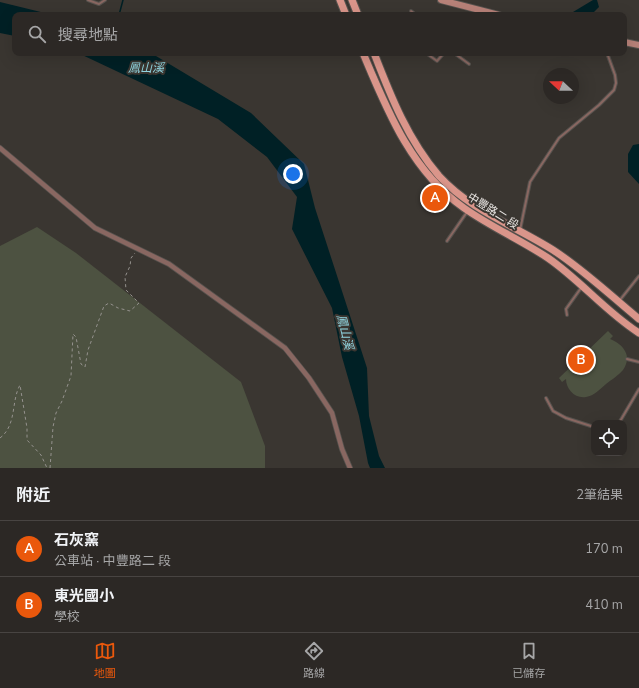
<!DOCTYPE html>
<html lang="zh-TW">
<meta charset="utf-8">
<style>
body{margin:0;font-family:"Nunito Sans","Noto Sans TC",sans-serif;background:#383432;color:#f1f3f6}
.controls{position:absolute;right:12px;bottom:12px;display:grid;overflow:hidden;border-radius:8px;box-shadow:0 4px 16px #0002}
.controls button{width:36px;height:36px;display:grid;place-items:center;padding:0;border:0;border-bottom:1px solid #484442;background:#2c2825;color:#f1f3f6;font:20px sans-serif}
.compass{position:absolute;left:543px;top:68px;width:36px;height:36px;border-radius:50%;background:#2c2825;box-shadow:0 4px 16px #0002;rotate:292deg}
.you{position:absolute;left:293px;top:174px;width:14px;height:14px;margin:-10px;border:3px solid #fff;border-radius:50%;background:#1a73e8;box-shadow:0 0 0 6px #1a73e833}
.badge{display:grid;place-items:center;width:26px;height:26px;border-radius:50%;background:#ea580c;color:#fff;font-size:13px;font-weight:700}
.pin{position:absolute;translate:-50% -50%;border:2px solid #fff;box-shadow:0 1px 4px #0006}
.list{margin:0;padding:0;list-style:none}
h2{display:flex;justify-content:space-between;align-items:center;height:52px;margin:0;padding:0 16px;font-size:17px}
h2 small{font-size:13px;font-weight:400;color:#a6a6a7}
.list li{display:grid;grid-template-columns:26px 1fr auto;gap:12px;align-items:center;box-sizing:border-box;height:56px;padding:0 16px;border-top:1px solid #484442}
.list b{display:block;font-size:15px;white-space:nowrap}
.list p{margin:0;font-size:13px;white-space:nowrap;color:#a6a6a7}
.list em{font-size:13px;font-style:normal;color:#a6a6a7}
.icon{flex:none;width:22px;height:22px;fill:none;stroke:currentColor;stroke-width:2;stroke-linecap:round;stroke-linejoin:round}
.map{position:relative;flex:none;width:639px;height:468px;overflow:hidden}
.search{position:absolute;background:#2c2825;box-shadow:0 4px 16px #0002;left:12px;right:12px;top:12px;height:44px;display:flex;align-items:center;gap:10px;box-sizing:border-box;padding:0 14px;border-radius:8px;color:#a6a6a7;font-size:15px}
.sheet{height:164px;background:#2c2825}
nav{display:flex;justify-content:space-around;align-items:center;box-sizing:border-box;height:56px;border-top:1px solid #484442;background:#2c2825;font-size:11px;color:#a6a6a7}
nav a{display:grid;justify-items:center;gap:2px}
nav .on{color:#ea580c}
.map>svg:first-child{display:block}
</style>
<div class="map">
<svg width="639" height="468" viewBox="0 0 639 468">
<rect width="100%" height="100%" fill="#3a3631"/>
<g fill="#4d5241">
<polygon points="37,227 76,253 241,382 265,446 265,468 0,468 0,246"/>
<path d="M 608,331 L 613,336 L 610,339 C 623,344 633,356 623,370 C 619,375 611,380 606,384 C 600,389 594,396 586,397 C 575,399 566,389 566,379 L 562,382 L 559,378 Z"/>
</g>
<g fill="#002025">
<polygon points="593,0 597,0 599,7 591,15 568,15"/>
<polygon points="0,2 49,14 53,15 15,15 15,36 0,33"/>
<polygon points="78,53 151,53 251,113 304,164 315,208 367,368 369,416 379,456 385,468 370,468 368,463 359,416 342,357 332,308 292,229 297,197 267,157 218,119"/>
<polygon points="639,144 639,184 628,172 628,154 633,145"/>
</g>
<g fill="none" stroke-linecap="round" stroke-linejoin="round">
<polyline stroke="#002025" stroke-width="1.5" points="119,15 123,0"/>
<g stroke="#56524e" stroke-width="4">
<g id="service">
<polyline points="88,0 99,4 105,0"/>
<polyline points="411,11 416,15"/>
<polyline points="426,53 437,61 444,53"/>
<polyline points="454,53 469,64"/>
<polyline points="520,230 530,182 559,138 599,105 614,90 616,83 615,75 607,53"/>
<polyline points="447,241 467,212"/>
<polyline points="620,300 639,276"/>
<polyline points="567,315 566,309 581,288"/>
<polyline points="627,359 639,362"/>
<polyline points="546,398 553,411 566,418 594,427"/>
<polyline points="619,423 639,389"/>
</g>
</g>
<g stroke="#56524e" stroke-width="6">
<polyline id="minor" points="0,148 95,228 169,264 285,348 309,378 332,413 342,449 350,468"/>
</g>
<g stroke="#56524e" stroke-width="8">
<g id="secondary">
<polyline points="441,0 499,15"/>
<polyline points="624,42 639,45"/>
</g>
</g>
<g stroke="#56524e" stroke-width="9">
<g id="primary">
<polyline points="340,0 346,15"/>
<polyline points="352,0 358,15"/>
<path d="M 363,53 C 387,110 411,171 464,208 C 491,227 521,240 548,258 C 580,280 606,312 639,333"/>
<path d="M 374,53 C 391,97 408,140 439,176 C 470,210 515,226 553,250 C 584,270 611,296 639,319"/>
</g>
</g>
<g stroke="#95928e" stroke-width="1" stroke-dasharray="3 3" stroke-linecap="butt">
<path d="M 0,438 C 17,425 11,401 20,385 L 27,428 L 27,440 L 41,455 L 47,468"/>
<polyline points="50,468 53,427 56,413 62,401 71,376 73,334 76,337 81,364 85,367 88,350 104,306 109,303 118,308 130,311 139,303 126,290 125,277 130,266 131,258 135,253"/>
</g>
<use href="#service" stroke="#896761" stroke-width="2"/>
<use href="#minor" stroke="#896761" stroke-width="4.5"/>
<use href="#secondary" stroke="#b78178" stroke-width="6"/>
<use href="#primary" stroke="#da958a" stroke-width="7"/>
</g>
<g text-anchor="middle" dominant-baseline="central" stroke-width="4" stroke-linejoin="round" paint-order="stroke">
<g font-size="11" fill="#eae7e4" stroke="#3a3631">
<text transform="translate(493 211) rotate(32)">中豐路二 段</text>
</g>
<g font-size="12" font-style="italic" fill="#92d7e2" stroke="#3a3631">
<text x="146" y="68">鳳山溪</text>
<text transform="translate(345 332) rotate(76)">鳳山溪</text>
</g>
</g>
</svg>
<div class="controls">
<button><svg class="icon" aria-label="locate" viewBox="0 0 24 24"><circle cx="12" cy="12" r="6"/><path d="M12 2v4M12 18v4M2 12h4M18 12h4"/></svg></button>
</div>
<svg class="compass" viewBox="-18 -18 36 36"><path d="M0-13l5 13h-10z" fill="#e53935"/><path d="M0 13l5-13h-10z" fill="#a6a6a7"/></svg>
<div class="you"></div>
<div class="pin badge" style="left:435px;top:198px">A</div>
<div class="pin badge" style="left:581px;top:360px">B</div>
<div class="search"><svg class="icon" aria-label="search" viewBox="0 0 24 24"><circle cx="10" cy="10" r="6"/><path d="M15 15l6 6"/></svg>搜尋地點</div>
</div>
<section class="sheet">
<h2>附近<small>2筆結果</small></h2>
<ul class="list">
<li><span class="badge">A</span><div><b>石灰窯</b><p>公車站 · 中豐路二 段</p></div><em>170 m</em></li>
<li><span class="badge">B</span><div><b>東光國小</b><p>學校</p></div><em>410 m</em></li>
</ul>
</section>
<nav>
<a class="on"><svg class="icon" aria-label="map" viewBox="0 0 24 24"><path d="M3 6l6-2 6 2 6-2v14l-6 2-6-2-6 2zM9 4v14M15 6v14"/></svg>地圖</a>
<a><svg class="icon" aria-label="directions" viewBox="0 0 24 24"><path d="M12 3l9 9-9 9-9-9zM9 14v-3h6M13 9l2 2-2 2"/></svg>路線</a>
<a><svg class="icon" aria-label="saved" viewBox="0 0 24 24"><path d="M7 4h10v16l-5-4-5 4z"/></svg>已儲存</a>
</nav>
